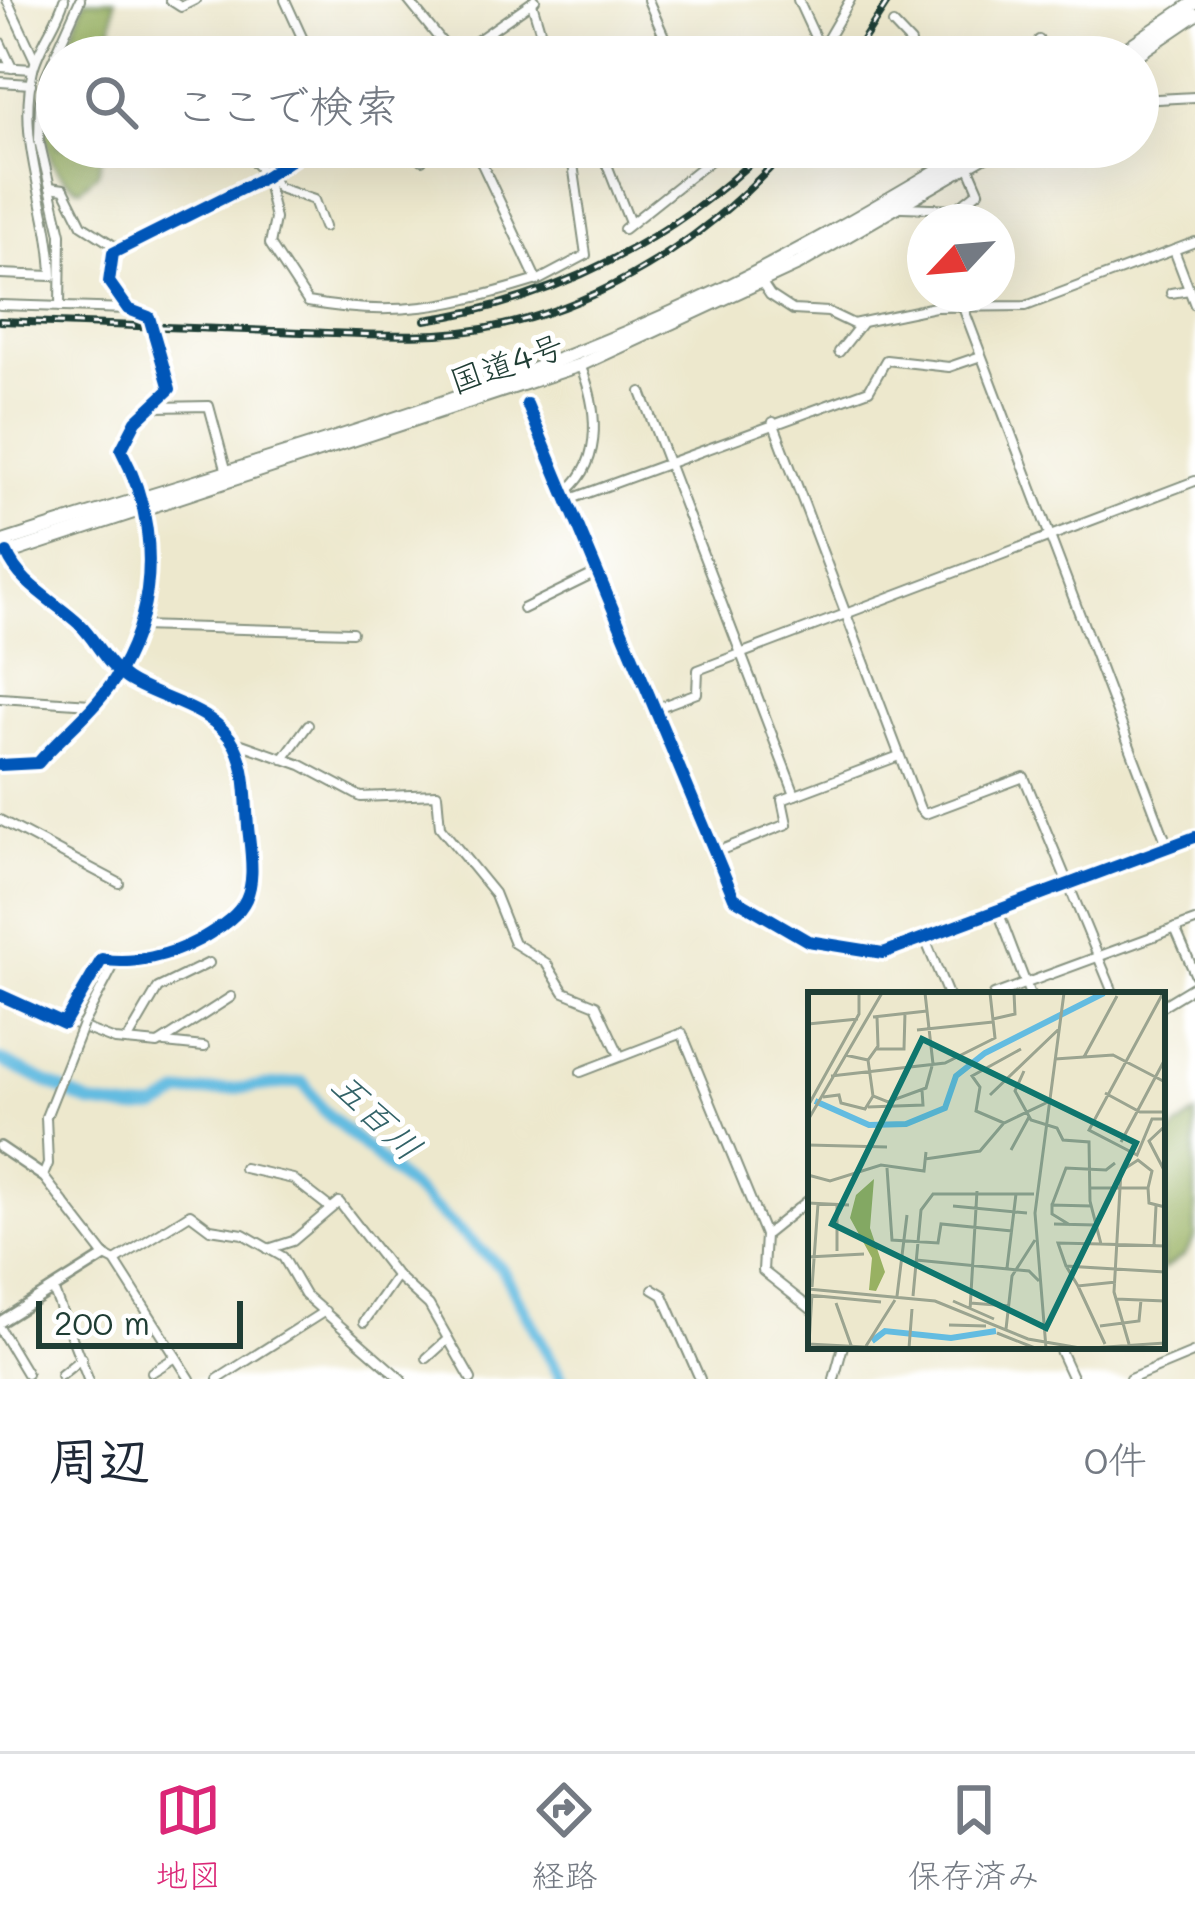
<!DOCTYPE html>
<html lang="ja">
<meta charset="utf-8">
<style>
body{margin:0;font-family:Mali,"Klee One",sans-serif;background:#f2f2f3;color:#1f2937}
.compass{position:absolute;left:907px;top:204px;width:108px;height:108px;border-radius:50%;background:#fff;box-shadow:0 12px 48px #0002;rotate:244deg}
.scale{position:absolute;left:36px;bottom:30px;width:207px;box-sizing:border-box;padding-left:12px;border:6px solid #1f3d34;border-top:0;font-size:33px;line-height:42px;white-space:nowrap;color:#1f3d34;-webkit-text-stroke:9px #fff;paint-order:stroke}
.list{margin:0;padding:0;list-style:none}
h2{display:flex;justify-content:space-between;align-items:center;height:156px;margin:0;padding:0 48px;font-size:51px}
h2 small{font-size:39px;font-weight:400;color:#747a83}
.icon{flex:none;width:66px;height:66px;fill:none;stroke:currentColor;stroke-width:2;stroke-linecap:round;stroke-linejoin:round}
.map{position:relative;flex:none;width:1195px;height:1379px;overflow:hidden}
.search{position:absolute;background:#fff;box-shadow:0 12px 48px #0002;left:36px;right:36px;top:36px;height:132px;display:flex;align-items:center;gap:30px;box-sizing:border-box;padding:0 42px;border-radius:66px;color:#747a83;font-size:45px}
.sheet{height:372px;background:#fff}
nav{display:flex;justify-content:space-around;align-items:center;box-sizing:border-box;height:168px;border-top:3px solid #e0e1e3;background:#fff;font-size:33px;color:#747a83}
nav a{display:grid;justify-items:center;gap:6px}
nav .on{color:#db2777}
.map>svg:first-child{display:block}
</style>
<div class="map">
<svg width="1195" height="1379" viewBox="0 0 1195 1379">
<rect width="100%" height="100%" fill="#fff"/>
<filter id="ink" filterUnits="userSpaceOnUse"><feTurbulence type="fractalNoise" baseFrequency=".00833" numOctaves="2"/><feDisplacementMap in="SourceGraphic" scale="24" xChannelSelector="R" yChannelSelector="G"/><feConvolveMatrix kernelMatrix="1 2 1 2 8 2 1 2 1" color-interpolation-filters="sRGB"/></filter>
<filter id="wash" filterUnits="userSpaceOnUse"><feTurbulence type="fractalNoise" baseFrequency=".004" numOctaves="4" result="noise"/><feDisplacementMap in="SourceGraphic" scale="48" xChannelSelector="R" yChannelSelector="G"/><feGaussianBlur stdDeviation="2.7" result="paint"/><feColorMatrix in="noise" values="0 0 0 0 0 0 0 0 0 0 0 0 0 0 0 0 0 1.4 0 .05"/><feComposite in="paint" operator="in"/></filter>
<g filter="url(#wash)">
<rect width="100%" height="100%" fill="#ede8cd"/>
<g fill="#98b162" stroke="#5c774b" stroke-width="3">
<polygon points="85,0 115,0 108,57 63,57"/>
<path d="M 57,78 L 57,147 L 104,147 L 98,173 L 80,189 C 39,168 39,117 57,78 Z"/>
<polygon points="1195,1114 1195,1237 1184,1256 1162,1270 1162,1141"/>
</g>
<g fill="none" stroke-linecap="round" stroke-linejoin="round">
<polyline stroke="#63bce1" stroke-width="12" points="0,1060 92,1104 133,1110 157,1108 181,1094 303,1082 323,1110 501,1268 562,1379"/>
</g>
</g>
<g filter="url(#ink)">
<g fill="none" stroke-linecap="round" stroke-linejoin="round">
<g stroke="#869280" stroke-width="12">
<g id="minor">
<polyline points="7,0 35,60"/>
<polyline points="170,0 181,7 195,0"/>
<polyline points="285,0 311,57"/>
<polyline points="408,0 454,57 535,0"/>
<polyline points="648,0 673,57"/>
<polyline points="798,0 821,50 815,57"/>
<polyline points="532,3 548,57"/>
<polyline points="893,24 911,43 911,57"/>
<polyline points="1039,40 1050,57"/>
<polyline points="0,42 12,68"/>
<polyline points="821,50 850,0"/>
<polyline points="0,67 33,69"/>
<polyline points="0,82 31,84"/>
<polyline points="1138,100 1195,97"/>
<polyline points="240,147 279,188 314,200 324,227"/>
<polyline points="420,147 422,160"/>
<polyline points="474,147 537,281 586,255 572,157 577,147"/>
<polyline points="600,147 630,223"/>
<polyline points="714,147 717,155 730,147"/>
<path d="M 266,176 L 275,219 L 270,244 L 308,302 C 393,318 453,306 534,281"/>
<polyline points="50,187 64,189 82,225 116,247"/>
<polyline points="902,207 959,209"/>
<polyline points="940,222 979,191 960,147"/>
<polyline points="624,229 717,155"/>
<polyline points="1174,250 1195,305"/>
<path d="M 0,274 L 52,276 C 50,204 16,143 33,70 C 39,45 57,24 64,0"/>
<polyline points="762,283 770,295 793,310 828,312 853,324 935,307 1026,306 1195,242"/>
<polyline points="1171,293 1189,290"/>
<polyline points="958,294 1168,847"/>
<polyline points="0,305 128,309"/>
<polyline points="60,307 61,234 39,140 40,105 46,76 80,0"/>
<polyline points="839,352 861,324"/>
<polyline points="641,392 795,795"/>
<polyline points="527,404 734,898 808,941 883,953 1195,837"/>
<polyline points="156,407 209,406 226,469"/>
<polyline points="773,422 920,809 925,814 1024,777 1114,995"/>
<path d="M 568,490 C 604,459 597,404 580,365"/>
<polyline points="571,499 869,390 886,360 949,367 981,356"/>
<polyline points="523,609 600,571"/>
<polyline points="138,626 352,632"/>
<polyline points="0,698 91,704"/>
<polyline points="657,708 697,693 698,670 1195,481"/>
<polyline points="233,741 301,765 361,797 437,794 440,827 494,893 514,943 546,963 564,992 596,1005 620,1056"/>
<polyline points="283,759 308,725"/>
<path d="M 0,765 L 38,763 C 63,734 100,706 119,672 C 159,602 158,520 121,450 L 136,421 L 170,389 L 149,317 L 128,309 L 109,282 L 113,253 L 263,178 L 310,147"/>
<polyline points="0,820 119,883"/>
<polyline points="716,852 787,824 782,800 899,756"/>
<polyline points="998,911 1030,995"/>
<polyline points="1175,928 1195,974"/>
<polyline points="925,939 948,995"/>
<polyline points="0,995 64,1024 102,959 116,962 170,953 240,913 252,884 246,785 233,741 198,713 118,673 81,625 14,567 8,555"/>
<polyline points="994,995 1195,921"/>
<polyline points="1162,1006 1195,986"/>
<polyline points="68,1022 115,1040 158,1044 231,997"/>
<polyline points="83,1024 115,963"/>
<polyline points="127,1041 158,988 209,963"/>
<polyline points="165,1043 204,1047"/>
<polyline points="581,1072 682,1033 765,1235 763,1271 811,1309"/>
<polyline points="46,1117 48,1164 43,1176 105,1256 115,1261 190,1379"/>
<polyline points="244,1168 293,1179 329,1207"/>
<polyline points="765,1235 811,1198"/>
<polyline points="268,1249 293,1241 339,1202 395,1274 429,1305 471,1379"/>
<polyline points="115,1261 190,1214 210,1229 243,1234 283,1257 305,1295 401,1379"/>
<polyline points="53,1289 88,1379"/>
<polyline points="653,1289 663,1295 700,1379"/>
<polyline points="364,1322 397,1275"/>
<polyline points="0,1329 27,1374"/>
<polyline points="1058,1346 1073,1379"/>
<polyline points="427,1358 448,1339"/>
<polyline points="152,1372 176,1357"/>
<polyline points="61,1375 82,1358"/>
<polyline points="218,1379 325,1311"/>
<polyline points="834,1379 843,1346"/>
<polyline points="1130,1379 1195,1352"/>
</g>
</g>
<g stroke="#869280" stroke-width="14">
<g id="tertiary">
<polyline points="0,1147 43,1176"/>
<polyline points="0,1322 105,1256"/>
</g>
</g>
<g stroke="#869280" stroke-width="16">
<g id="trunk">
<polyline points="1114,57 1195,2"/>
<polyline points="1133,57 1195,15"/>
<path d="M 0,543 C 222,471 451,411 664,316 C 774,268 875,208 977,147"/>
<polyline points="0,556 580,365 798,264 999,147"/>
</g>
</g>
<use href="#minor" stroke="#fff" stroke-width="8"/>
<use href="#tertiary" stroke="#fff" stroke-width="9"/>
<use href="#trunk" stroke="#fff" stroke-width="12"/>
<g stroke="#1f3d34" stroke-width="8">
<g id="rail">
<polyline points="852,57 889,0"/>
<path d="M 425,320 C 552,302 676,238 767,147"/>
<path d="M 0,321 C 91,324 182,328 273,331 C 327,332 382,337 437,334 C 573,327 702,247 789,147"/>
</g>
</g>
<use href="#rail" stroke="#fff" stroke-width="3" stroke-dasharray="9" stroke-linecap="butt"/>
<g stroke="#869280" stroke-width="12" stroke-linecap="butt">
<polyline id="minor-bridge" points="46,1117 83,1024"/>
</g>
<use href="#minor-bridge" stroke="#fff" stroke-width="8"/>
<g stroke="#fff" stroke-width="20">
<g id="cycleway">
<polyline points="527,404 734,898 808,941 883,953 1195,837"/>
<path d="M 0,765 L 38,763 C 63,734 100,706 119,672 C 159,602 158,520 121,450 L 136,421 L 170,389 L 149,317 L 128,309 L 109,282 L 113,253 L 263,178 L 310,147"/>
<path d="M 0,995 L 64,1024 L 102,959 C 131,966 173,954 199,940 C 251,910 256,895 249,836 C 245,806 249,774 235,746 C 216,708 159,700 127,679 C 106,665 96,640 79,624 C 56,602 19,584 7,553"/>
</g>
</g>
<use href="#cycleway" stroke="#0057b8" stroke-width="12"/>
</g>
</g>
<g text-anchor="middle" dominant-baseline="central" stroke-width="10" stroke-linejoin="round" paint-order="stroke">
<g font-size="33" fill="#1f3d34" stroke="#fff">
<text transform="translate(506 362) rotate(-19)">国道4号</text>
</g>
<g font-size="36" font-style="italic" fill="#336368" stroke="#fff">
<text transform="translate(378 1115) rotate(44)">五百川</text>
</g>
</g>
<g transform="translate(808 992)">
<rect width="357" height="357" fill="#ede8cd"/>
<path d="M 66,187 L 62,236 L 77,280 L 68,299 L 61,298 L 64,266 L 42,226 L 48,203 Z" fill="#98b162"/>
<path fill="none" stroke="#63bce1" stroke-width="6" d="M 7,109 L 61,133 L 98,132 L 137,116 L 148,84 L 177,61 L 296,1M 64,349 L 77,339 L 143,346 L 188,339"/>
<path fill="none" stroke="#9ba490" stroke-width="3" d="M 117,1 L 125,72M 355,1 L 281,138 L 329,163 L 344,127 L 357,127M 65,25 L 119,19M 185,27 L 207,22 L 206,1M 0,32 L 50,27M 109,38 L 185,30M 0,39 L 0,82M 68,57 L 96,57 L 97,21M 213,57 L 164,84 L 172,95 L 168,119 L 196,131 L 240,110M 37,63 L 60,68 L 70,54 L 69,25M 276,65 L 309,4M 247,67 L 305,63 L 357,90M 60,68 L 65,104 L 80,110 L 118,96 L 124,74M 216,79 L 207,99 L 223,128 L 249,136 L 255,148 L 281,150 L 282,209 L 293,252 L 357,254M 23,84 L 137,71 L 187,46 L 182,1M 297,101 L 332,120 L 357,120M 182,103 L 252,36M 15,105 L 31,103 L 33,111 L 57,117 L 65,104M 0,114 L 51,22 L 51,1M 60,115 L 115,113 L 114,98M 0,128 L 74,1M 357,134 L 341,149 L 357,180M 313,150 L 357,67M 0,153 L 79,155M 203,158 L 221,125M 117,167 L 172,159 L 195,132M 79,176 L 84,248 L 130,251 L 133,232 L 204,239M 0,183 L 22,189 L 73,173 L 116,179 L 118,160M 282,196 L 340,196 L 341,211 L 357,215M 0,211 L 41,213M 244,213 L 258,176 L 298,178 L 307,171M 145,214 L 219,221M 246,232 L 287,233M 262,233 L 244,222 L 244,213 L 283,214M 293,252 L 250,251 L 258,274 L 357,280M 346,253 L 348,214M 29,259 L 29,213M 0,265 L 56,262M 108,268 L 221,279 L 231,289M 258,274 L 270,294 L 308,290M 199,276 L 208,202M 270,294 L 297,352M 4,295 L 10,212M 0,297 L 127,309 L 220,347 L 272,356M 0,303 L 73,310M 89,304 L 99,223M 105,304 L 113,218 L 125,202 L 226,202M 308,307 L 357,309M 145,309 L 186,327M 28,311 L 44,356M 162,311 L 201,314M 162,318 L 169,199M 141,333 L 178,334M 292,334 L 331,329 L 333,308M 198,337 L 204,284 L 227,248M 189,341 L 227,356M 0,352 L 76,356M 1,352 L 4,302M 321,352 L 306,300 L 313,179 L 330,168 L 344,179 L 340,196M 58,354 L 87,308M 101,356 L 104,317M 238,356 L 227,221 L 256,1M 284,356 L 357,351"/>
<path fill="#0f766e" fill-opacity="0.15" stroke="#0f766e" stroke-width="6" d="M 114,47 L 328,151 L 238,336 L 24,232 Z"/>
<rect width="357" height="357" fill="none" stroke="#1f3d34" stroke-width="6"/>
</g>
</svg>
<svg class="compass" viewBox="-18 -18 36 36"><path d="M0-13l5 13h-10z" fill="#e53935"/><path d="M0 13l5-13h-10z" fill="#747a83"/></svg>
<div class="scale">200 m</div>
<div class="search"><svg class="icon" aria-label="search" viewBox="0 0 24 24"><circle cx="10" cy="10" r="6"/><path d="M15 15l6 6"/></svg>ここで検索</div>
</div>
<section class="sheet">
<h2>周辺<small>0件</small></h2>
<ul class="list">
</ul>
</section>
<nav>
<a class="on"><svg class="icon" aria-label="map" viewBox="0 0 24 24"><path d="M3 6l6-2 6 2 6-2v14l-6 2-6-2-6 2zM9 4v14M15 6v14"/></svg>地図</a>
<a><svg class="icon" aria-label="directions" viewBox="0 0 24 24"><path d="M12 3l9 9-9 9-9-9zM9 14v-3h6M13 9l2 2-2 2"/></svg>経路</a>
<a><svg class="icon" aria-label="saved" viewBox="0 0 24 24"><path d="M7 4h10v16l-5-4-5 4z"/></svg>保存済み</a>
</nav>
